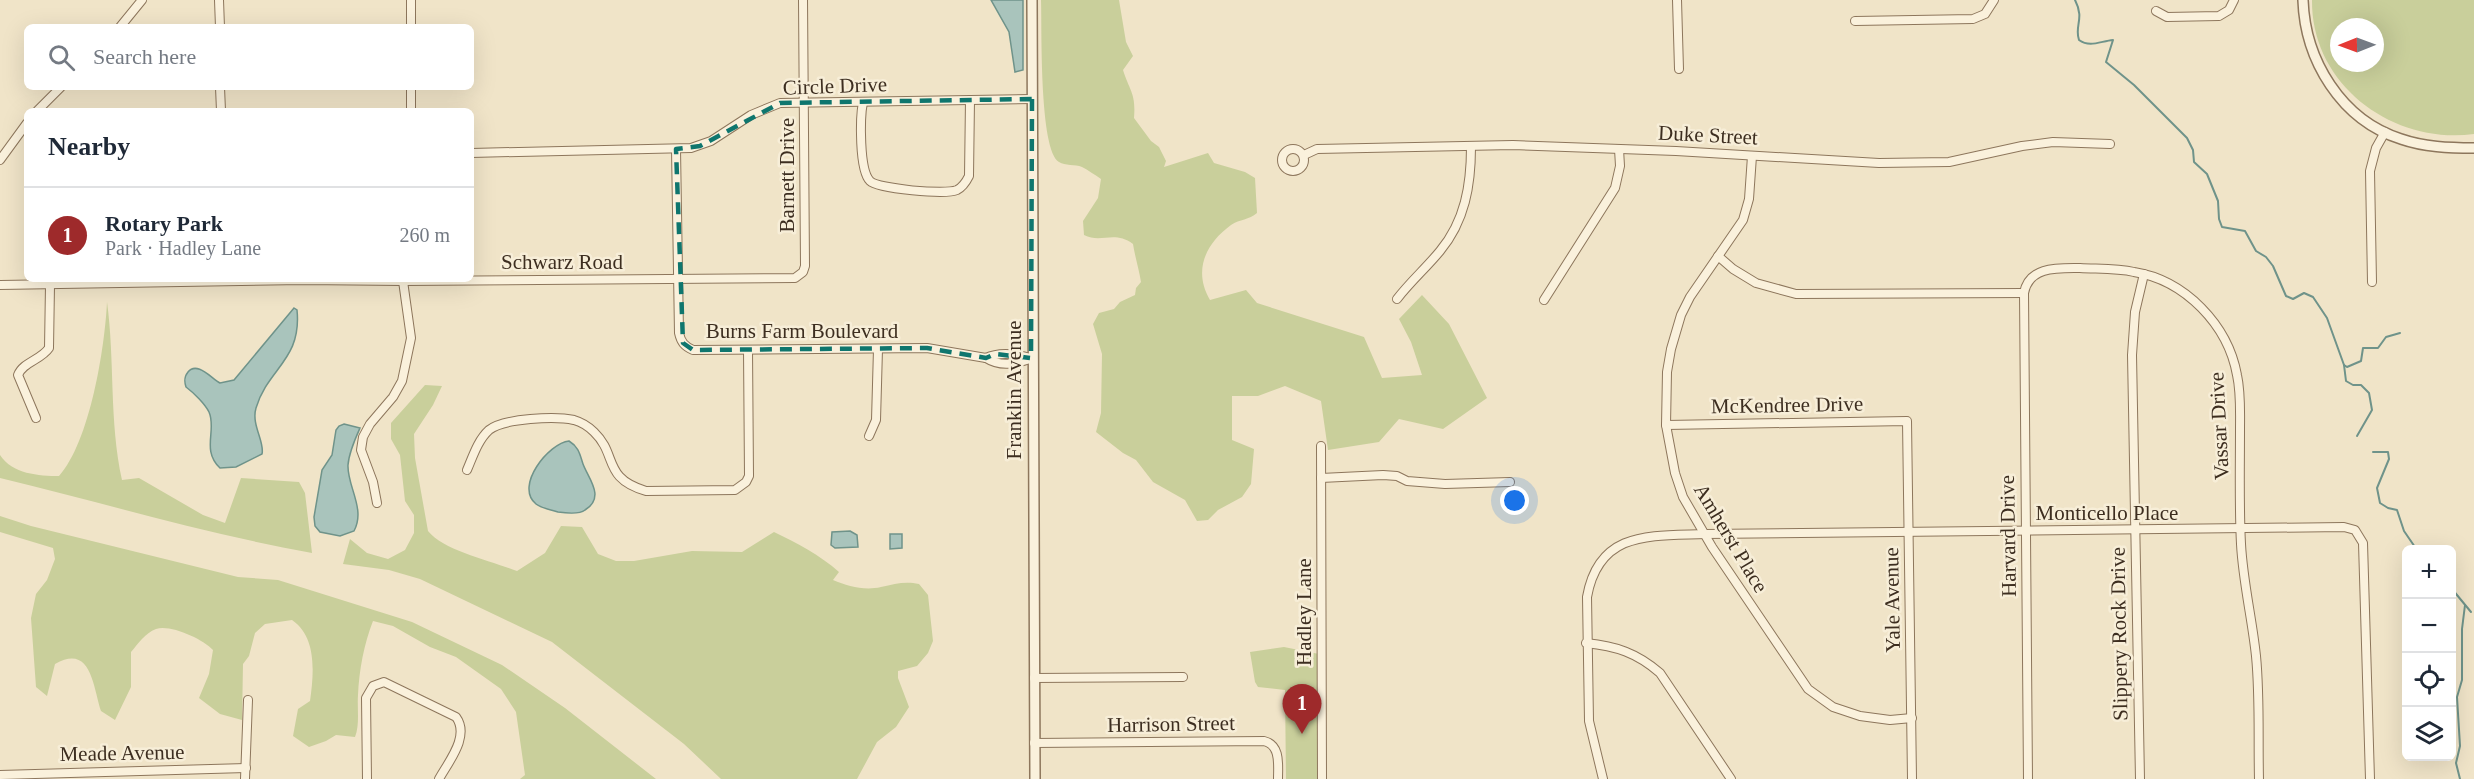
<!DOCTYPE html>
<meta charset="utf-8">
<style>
body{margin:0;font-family:"Times New Roman",serif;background:#f2f2f3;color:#1f2937}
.controls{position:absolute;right:18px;bottom:18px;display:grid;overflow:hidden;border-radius:9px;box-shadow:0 6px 24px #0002}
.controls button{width:54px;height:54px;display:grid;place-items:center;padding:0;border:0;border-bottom:2px solid #e0e1e3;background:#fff;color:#1f2937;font:30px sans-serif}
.compass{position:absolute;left:2330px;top:18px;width:54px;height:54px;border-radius:50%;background:#fff;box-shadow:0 6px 24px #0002;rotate:269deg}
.you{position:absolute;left:1515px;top:501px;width:21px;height:21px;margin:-15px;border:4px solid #fff;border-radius:50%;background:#1a73e8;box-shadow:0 0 0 9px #1a73e833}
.badge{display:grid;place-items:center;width:39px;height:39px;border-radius:50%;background:#9e2a2b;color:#fff;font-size:20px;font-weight:700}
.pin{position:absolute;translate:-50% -50px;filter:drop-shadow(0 2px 3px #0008)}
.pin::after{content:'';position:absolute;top:32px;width:21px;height:18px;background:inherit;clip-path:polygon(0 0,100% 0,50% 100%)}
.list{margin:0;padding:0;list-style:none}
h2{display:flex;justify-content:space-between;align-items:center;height:78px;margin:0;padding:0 24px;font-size:26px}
h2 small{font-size:20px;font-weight:400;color:#747a83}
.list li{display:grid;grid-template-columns:39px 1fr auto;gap:18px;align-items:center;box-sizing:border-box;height:96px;padding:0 24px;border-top:2px solid #e0e1e3}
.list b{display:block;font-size:22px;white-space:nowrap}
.list p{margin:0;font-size:20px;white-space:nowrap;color:#747a83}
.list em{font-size:20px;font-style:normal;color:#747a83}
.icon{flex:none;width:33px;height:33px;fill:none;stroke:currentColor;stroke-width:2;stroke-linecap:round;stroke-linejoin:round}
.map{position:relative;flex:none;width:2474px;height:779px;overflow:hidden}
.search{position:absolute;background:#fff;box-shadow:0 6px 24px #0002;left:24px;top:24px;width:450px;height:66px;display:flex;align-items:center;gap:15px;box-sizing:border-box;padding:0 21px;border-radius:9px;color:#747a83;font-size:22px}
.panel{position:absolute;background:#fff;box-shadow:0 6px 24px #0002;left:24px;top:108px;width:450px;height:174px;border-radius:9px}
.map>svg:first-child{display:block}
</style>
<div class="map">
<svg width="2474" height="779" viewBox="0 0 2474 779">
<rect width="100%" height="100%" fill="#f0e4c8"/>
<g fill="#c9cf9b" fill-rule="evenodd">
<path d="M 1041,0 L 1119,0 L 1126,42 L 1133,56 L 1123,70 C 1130,92 1136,93 1134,118 L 1151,141 L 1159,147 L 1166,161 L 1164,167 L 1208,153 L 1214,163 L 1245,172 L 1255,178 L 1257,213 C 1249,220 1240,219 1231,225 C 1205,244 1193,271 1210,300 L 1246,290 L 1257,303 L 1364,337 L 1382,378 L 1422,375 L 1411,342 L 1399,319 L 1422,295 L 1449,324 L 1487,398 L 1443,429 L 1399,419 L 1379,442 L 1328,450 L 1321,401 L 1285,386 L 1258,396 L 1232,396 L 1232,440 L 1254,449 L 1251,484 L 1242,497 L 1218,510 L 1208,520 L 1197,521 L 1185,500 L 1153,482 L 1136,460 L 1123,453 L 1096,432 L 1101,413 L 1102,354 L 1093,324 L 1099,313 L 1114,309 L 1120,302 L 1135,295 L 1136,288 L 1141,282 C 1139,269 1135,257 1133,244 C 1114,230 1101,244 1084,235 L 1083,221 L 1098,198 L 1101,179 C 1095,175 1088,170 1082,167 C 1075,164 1065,166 1059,162 C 1039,150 1042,27 1041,0 Z"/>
<path d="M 2312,0 L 2474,0 L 2474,134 C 2393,145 2311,85 2312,0 ZM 2339,27 L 2375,27 L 2375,63 L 2339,63 Z"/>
<path d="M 107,302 C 115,361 109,421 122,480 L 139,478 L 203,515 L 225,523 L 241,478 L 299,482 L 305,493 L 312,553 C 206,534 104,503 0,478 L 0,455 C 12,474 39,476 59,476 C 90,442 105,347 107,302 Z"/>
<path d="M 425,385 L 442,386 L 433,405 L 414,434 L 415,458 L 428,531 C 444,551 492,561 517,571 L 545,553 L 561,526 L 582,527 L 598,554 L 616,561 L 634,561 L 692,551 L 742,552 L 774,532 C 797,543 820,555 839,572 L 833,580 C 848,586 864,591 881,587 C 895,584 905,581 919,584 L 928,595 L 933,641 L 928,653 L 917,666 L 898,671 L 898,678 L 909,707 L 896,727 L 877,742 L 857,779 L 721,779 L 684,744 L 552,642 L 420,579 L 389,570 L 343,564 L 350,539 L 367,553 L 388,559 L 405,550 L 414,533 L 414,515 L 405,501 L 400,455 L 391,439 L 391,423 Z"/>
<path d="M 0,516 L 31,526 L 238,577 L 278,580 L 412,622 L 502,665 L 565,708 L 656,779 L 520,779 L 525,775 L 516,712 L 501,689 L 456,657 L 430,647 L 393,626 L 373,621 C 364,644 359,670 358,695 C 357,709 360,724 355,737 L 336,735 L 326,741 L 309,747 L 293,736 L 298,709 L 310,701 C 314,673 317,637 292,620 L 265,624 L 255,633 L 249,656 L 243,664 L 242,720 L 220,714 L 199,698 L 209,674 L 213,650 C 203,639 170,624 156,629 C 145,633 138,644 131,652 L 131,687 L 115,720 L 101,711 C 93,686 91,643 55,664 L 47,696 L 36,687 L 31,618 L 36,594 L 47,580 L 55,559 L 53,548 L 0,532 Z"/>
<polygon points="1284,647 1319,654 1319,779 1286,779 1285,690 1258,687 1255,682 1250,652"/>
</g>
<g fill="#a9c4bc" stroke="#6f938a" stroke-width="1.5">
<polygon points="991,0 1023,0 1023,70 1015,72 1009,32"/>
<path d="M 294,308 L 297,310 C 302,360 268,368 256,408 C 251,425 265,442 262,454 L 236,467 L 220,468 C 201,450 217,430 209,412 C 205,404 194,393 186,387 C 184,381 184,377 188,372 C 197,361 211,378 220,383 L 234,380 Z"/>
<path d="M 344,424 L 360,428 C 355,439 349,452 348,465 C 347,486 366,509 354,531 L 340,536 L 320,532 L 315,526 L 314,517 L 322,470 L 332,455 L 336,430 L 339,426 Z"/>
<path d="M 569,441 C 579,447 580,455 583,464 C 588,478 606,497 585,510 C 579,515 565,513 558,512 C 551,510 541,508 536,504 C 514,486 549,443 569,441 Z"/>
<polygon points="850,531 857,535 858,547 835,548 831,545 832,532"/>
<polygon points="890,534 902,534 902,548 890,549"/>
</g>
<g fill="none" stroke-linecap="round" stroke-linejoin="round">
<g stroke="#6f938a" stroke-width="2">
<path d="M 2075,0 C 2085,19 2074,26 2079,40 C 2090,48 2101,41 2113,40 L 2106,62 L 2134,85 L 2187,138 L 2193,150 L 2194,162 L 2207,174 L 2218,201 L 2219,219 L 2222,227 L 2245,231 L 2256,251 L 2266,257 L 2273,266 L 2286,296 L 2293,299 L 2304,293 L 2313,297 L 2327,318 L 2344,365 L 2347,367 L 2361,361 L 2363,348 L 2378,348 L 2386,337 L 2400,333"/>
<polyline points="2344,365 2346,381 2353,385 2361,385 2369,393 2372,410 2357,436"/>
<polyline points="2373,452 2388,452 2389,459 2377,488 2380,503 2388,508 2397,510 2404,531 2417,550"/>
<polyline points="2452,589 2471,612"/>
<polyline points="2460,779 2456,763 2460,746 2457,697 2462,680 2462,629 2465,605"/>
</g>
<g stroke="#8d765c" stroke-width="10">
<g id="minor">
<polyline points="219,0 220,27"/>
<polyline points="411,0 411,27"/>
<polyline points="1677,0 1679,69"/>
<polyline points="2156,11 2167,17 2219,16 2229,10 2234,0"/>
<polyline points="1855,21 1973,19 1985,14 1994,0"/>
<polyline points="120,27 142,0"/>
<polyline points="220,87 221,111"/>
<polyline points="411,87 411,111"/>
<path d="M 863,102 C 860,117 859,170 870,181 C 878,189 946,195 957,190 C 963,187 966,182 969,176 L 970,100"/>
<polyline points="37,111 61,87"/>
<circle cx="1293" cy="160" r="11"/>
<path d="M 676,149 L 679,333 C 681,342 684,346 693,350 L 927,348 L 986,358 C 1000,351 1017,354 1031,358"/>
<polyline points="471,153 691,148 711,141 751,115 780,103 1032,99"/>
<polyline points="1304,155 1317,149 1513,145 1676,151 1879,163 1949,162 2022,146 2053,142 2110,144"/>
<polyline points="1752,156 1749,199 1743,220 1690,297 1681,315 1671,349 1667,372 1666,425 1675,473 1683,497 1712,547 1808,689 1833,707 1860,716 1890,720 1912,718"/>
<polyline points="0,160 27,123"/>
<polyline points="1718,256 1733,269 1756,283 1796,294 2024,293"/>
<polyline points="2372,282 2370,171 2376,148 2385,132"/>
<polyline points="0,285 303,280 403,281 795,278 803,272 805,266 803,0"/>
<path d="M 1397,299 C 1410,282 1426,268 1440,251 C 1465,221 1471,185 1471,147"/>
<polyline points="1544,300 1615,188 1620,166 1619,149"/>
<path d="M 986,358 C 1000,367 1015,364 1030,359"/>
<path d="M 36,418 L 18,375 C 23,362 41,360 49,348 L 50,285"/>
<polyline points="1666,425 1907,421 1912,779"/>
<polyline points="869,436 876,420 878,349"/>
<polyline points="1321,446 1322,779"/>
<path d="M 467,470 C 473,456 478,440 489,430 C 504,418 556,416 574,420 C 581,422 589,427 594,432 C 618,455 602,478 646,491 L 735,490 L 746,482 L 749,476 L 748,350"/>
<polyline points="1321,478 1383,475 1397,476 1407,481 1445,484 1510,482"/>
<polyline points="377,503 373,482 361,450 363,437 370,424 393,397 402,381 411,338 403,281"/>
<path d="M 1586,643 C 1616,646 1637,653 1660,673 L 1731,779"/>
<polyline points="1034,678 1183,677"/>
<path d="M 1034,743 L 1264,741 C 1281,745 1278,765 1278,779"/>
<polyline points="0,775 246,768"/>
<polyline points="245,779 248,700"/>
<path d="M 367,779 L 366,698 L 373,686 L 384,682 L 456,717 C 470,736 449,761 439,779"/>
<path d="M 1603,779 L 1589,721 L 1587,597 C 1599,530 1651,536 1705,534 L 2344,527 L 2355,530 L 2363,543 L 2370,779"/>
<path d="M 2028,779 L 2024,293 C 2029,266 2058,268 2080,268 C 2098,269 2117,268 2134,272 C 2185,280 2228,325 2237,375 C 2241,393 2240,412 2240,430 C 2240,468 2239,506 2241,544 C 2243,582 2252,618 2256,656 C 2260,697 2258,738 2259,779"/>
<polyline points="2140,779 2132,355 2135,312 2144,274"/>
</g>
</g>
<g stroke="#8d765c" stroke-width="12">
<g id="tertiary">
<polyline points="1032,0 1035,779"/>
<path d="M 2303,0 C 2305,60 2341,120 2401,139 C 2424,147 2449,148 2474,148"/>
</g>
</g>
<use href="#minor" stroke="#faf1dc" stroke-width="8"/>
<use href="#tertiary" stroke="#faf1dc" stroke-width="9"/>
</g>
<path fill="none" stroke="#0f766e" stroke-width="4.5" stroke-dasharray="12 8" stroke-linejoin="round" d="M 1032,99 L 1031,358 L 995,354 L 986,358 L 927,348 L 693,350 L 683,343 L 676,149 L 700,146 L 780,103 Z"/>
<g text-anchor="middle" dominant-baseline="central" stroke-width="5" stroke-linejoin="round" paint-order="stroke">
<g font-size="21" fill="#3d2e20" stroke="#f7eed8">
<text transform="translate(835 86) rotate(-2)">Circle Drive</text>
<text transform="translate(1708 135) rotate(3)">Duke Street</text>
<text transform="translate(787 175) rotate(-90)">Barnett Drive</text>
<text x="562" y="262">Schwarz Road</text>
<text x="802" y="331">Burns Farm Boulevard</text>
<text transform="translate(1014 390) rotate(-90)">Franklin Avenue</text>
<text transform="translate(1787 405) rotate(-1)">McKendree Drive</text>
<text transform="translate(2219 426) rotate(-93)">Vassar Drive</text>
<text x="2107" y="513">Monticello Place</text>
<text transform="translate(2008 536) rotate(-91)">Harvard Drive</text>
<text transform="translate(1731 538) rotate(59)">Amherst Place</text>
<text transform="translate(1892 600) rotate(-91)">Yale Avenue</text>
<text transform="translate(1304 612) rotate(-90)">Hadley Lane</text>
<text transform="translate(2119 634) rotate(-91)">Slippery Rock Drive</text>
<text transform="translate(1171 724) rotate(-1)">Harrison Street</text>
<text transform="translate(122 753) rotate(-1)">Meade Avenue</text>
</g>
</g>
</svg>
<div class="controls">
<button>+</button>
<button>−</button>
<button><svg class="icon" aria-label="locate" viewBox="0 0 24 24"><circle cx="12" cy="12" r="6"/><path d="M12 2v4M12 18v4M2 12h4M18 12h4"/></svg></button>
<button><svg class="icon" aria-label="layers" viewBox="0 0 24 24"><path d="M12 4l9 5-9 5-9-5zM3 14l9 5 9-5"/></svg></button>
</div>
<svg class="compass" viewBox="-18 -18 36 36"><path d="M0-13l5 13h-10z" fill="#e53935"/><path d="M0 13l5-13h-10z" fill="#747a83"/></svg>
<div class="you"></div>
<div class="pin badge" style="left:1302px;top:734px">1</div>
<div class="search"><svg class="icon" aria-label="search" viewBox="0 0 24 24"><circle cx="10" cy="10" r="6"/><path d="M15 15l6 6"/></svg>Search here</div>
<section class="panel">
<h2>Nearby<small></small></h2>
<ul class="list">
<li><span class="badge">1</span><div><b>Rotary Park</b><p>Park · Hadley Lane</p></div><em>260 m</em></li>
</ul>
</section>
</div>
